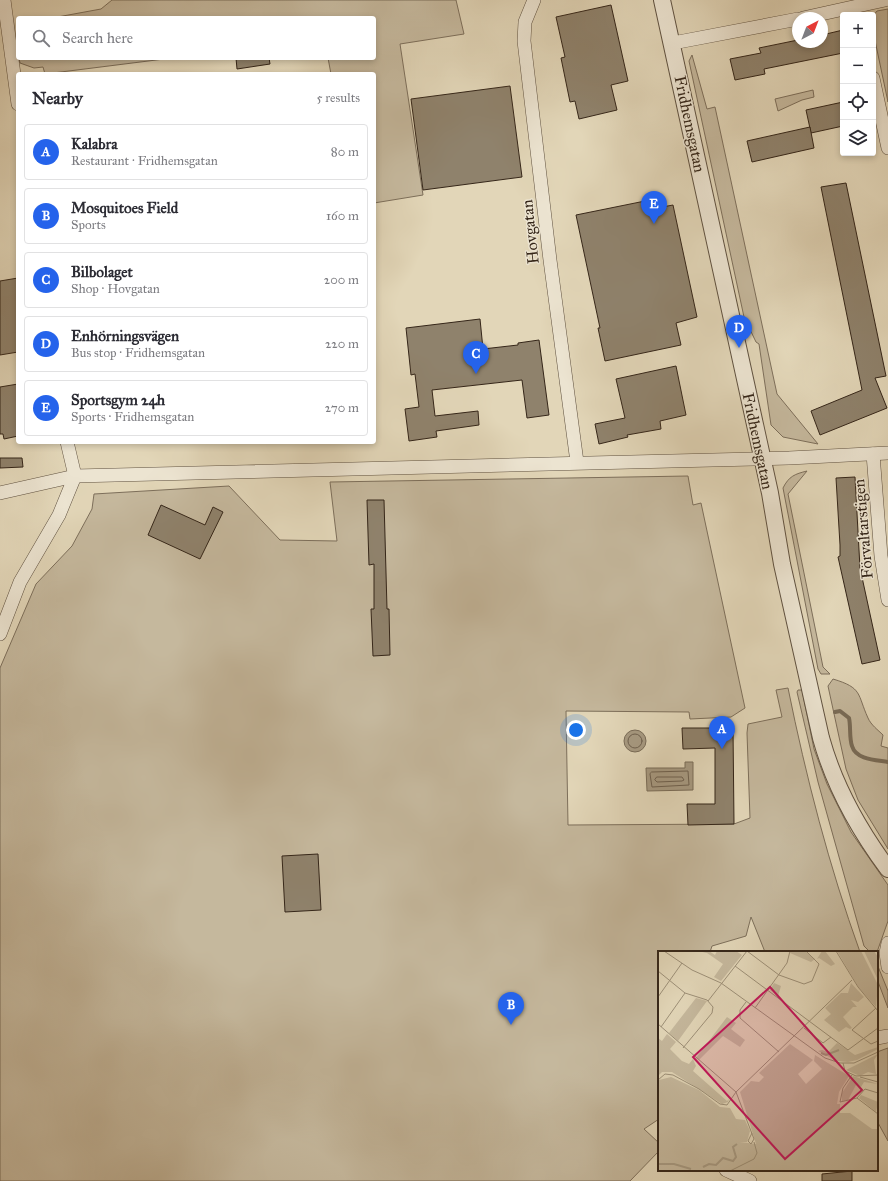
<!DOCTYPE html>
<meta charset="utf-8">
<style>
body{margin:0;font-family:"IM FELL Great Primer",serif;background:#f7f7f7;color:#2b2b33}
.controls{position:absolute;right:12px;top:12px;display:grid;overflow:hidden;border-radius:4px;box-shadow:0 2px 6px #0003}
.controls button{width:36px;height:36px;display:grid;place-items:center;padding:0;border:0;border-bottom:1px solid #e1e1e2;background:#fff;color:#2b2b33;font:20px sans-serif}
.compass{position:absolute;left:792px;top:12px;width:36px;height:36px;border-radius:50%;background:#fff;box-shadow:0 2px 6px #0003;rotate:42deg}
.you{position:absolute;left:576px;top:730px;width:14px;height:14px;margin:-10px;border:3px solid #fff;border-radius:50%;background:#1a73e8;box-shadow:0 0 0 6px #1a73e833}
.badge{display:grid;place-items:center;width:26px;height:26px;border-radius:50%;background:#2563eb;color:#fff;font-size:13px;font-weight:700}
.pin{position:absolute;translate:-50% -33px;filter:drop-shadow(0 1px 2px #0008)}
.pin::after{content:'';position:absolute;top:21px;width:14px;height:12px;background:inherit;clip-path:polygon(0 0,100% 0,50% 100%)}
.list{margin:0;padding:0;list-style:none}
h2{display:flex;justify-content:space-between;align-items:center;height:52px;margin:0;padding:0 16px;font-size:17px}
h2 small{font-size:13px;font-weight:400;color:#7c7c81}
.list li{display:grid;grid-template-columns:26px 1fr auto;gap:12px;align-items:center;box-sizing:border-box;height:56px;margin:0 8px 8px;padding:0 8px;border:1px solid #e1e1e2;border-radius:4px}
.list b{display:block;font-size:15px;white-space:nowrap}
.list p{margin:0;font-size:13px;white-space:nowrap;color:#7c7c81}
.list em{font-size:13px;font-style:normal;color:#7c7c81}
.icon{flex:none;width:22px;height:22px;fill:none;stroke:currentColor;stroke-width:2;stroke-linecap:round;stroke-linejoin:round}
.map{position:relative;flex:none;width:888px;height:1181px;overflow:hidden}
.search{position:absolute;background:#fff;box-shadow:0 2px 6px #0003;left:16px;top:16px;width:360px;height:44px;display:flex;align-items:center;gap:10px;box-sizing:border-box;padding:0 14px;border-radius:4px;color:#7c7c81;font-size:15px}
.panel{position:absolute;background:#fff;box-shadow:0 2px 6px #0003;left:16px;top:72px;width:360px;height:372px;border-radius:4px}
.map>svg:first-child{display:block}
</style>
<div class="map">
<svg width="888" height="1181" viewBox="0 0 888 1181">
<rect width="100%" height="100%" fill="#e2d6b8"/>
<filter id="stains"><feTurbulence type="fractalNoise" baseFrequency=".005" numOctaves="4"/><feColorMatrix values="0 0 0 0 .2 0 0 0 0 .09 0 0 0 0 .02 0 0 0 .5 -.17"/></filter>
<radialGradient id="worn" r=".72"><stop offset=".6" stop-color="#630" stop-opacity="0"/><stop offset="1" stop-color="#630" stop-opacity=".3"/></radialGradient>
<g fill="#c5b89d" stroke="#7d6f5b">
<polygon points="112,0 456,0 464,34 400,44 423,195 374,203 374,74 331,74 328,58 374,58 374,18 52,18 101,9"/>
<polygon points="888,9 888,102 873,31 873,16 877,11"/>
<polygon points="692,55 707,109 715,107 777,394 818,444 783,437 771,425 759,344 756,342 744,317 689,61"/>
<polygon points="19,58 172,58 45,74 43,67 34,68 20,63"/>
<polygon points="813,90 814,97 802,100 778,111 775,99"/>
<path d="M 807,471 L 788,494 L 823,667 L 830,674 L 821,674 L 818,669 L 783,488 C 789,476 795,474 807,471 Z"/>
<path d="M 688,476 L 693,505 L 701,503 L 745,708 L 731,717 L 690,719 L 689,712 L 566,711 L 568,825 L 734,824 L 750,818 L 747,733 L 748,724 L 782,717 L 776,690 L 788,688 C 806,777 829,866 860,952 L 765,952 L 751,917 L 746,936 L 712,946 L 710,952 L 659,952 L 659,1119 L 644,1129 L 659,1143 L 659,1151 L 630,1181 L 0,1181 L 0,668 L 36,584 L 72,546 L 92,509 L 94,494 L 229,486 L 280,540 L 337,541 L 330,482 Z"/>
<path d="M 833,679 C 863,688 857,694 868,718 C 871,725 878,730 883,735 L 881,746 L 888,748 L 888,849 L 858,800 L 846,769 L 828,686 Z"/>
<polygon points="798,690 802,690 814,749 827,784 851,832 888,885 888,921 877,952 870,952 864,946 818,782 797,692"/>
<polygon points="877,964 888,991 888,1008 877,979"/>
<polygon points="888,1048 888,1141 877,1121 877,1052"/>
</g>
<g fill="#a79a82" stroke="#796c58">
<circle cx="635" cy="741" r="11"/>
<polygon points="685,762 693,762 693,790 647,791 646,768 685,768"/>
</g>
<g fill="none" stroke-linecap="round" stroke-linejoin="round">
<g stroke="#6e604e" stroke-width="1">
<circle cx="635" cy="741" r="7"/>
<polygon points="652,772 688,771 689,785 652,787 650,774"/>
<polygon points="657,777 682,777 684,780 682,781 657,782 655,780"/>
</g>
<path stroke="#796c58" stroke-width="4" d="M 835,712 L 840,711 L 849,718 C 851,727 849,737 852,746 C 856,760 877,760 888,762"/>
</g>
<g fill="#8f826c" stroke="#352619">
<polygon points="611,5 628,81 611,85 617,110 579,119 575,101 570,102 561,58 565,57 556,17"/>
<polygon points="843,30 843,53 764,69 765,74 735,80 730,59 761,53 759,48 798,40 798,42 822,42 822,35"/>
<polygon points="236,58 269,58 270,64 237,69"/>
<polygon points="510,86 522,177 423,190 411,99"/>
<polygon points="843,102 843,126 811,133 806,110"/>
<polygon points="810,127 814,148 752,162 747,141"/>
<polygon points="846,183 886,376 875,378 887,408 820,435 811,411 862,390 821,187"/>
<polygon points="650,200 652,209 673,205 697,317 676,323 681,345 605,361 598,328 600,328 576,215"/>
<polygon points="18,278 18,352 0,355 0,281"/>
<polygon points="480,319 483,349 518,345 518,343 539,340 549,415 527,418 522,380 432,390 435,416 478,411 479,425 436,431 437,437 409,441 405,409 419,407 415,374 411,375 406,328"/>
<polygon points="676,366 686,415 660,421 661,429 627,435 628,437 599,444 595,424 625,418 616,379"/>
<polygon points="18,384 18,436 4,439 3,434 0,434 0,387"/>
<polygon points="0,458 22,458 23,467 0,468"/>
<polygon points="855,477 860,568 880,660 862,664 838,557 840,556 840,545 836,478"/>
<polygon points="367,500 384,500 387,609 389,609 390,655 373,656 371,609 374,609 374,564 369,565"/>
<polygon points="161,505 205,525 213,507 223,512 200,559 148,535"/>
<polygon points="682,728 733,728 734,824 688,825 687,804 715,804 715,748 683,749"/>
<polygon points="318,854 321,910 285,912 282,856"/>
<polygon points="852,1171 852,1181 822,1181 822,1174"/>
</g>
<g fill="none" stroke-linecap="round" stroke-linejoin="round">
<g stroke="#605241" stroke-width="14">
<g id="minor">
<polyline points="4,0 18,104"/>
<polyline points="534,0 525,22 524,41 550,260 577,462"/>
<polyline points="803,18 885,0"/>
<polyline points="673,43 798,19"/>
<polyline points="873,78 888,148"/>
<polyline points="873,454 881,556 888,600"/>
<polyline points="0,493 75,476 789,458 888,453"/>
<polyline points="0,634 20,582 59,515 75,476 67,442"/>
<polyline points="888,943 886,953 888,967"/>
<polyline points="877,1038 888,1036"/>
<polyline points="726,1170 750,1181"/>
</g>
</g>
<g stroke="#605241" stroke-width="18">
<path id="tertiary" d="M 662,0 L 770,493 L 782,564 L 821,738 C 834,785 859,830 888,869"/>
</g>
<use href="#minor" stroke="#ece4d1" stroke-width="13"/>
<use href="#tertiary" stroke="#ece4d1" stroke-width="16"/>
</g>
<g text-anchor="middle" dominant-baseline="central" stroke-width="3" stroke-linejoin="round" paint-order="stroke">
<g font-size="16" fill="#352619" stroke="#ece4d1">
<text transform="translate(690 124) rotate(78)">Fridhemsgatan</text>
<text transform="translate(530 232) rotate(-96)">Hovgatan</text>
<text transform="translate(758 441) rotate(78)">Fridhemsgatan</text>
<text transform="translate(863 529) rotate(-95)">Förvaltarstigen</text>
</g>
</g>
<g transform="translate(658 951)">
<rect width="220" height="220" fill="#e2d6b8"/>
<path d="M 40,0 L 51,0 L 57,4 L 59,0 L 78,0 L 84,4 L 63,30 L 56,26 L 65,13 L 49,2 ZM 133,0 L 147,0 L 157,8 L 153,11 L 132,2 ZM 164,0 L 167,0 L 177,13 L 173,15 L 161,7 L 159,8 ZM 179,0 L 203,0 L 220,34 L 218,56 L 201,37 ZM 206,0 L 216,0 L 220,6 L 220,29 ZM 116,32 L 123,35 L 120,45 L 112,39 ZM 193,32 L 206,46 L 200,51 L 193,49 L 199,56 L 195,56 L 185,66 L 194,77 L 192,78 L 188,76 L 181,81 L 166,69 L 173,63 L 167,57 L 183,42 L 190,42 ZM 38,47 L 49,50 L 20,90 L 11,82 ZM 69,66 L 78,72 L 73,78 L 87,89 L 82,96 L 65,85 L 41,109 L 38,107 ZM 9,83 L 18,91 L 12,98 L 24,110 L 31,113 L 35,108 L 38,115 L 35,120 L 69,150 L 71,148 L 70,151 L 64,153 L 14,121 L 4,121 L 0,125 L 0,87 L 4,90 ZM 179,92 L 197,104 L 220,96 L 220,98 L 199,109 L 190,111 L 179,110 L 160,100 L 164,99 L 170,101 ZM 132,93 L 155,109 L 140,123 L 148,133 L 164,118 L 156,110 L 157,104 L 191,125 L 181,141 L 179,153 L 182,153 L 182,162 L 192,162 L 214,178 L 220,178 L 220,220 L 0,220 L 1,129 L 13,126 L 41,139 L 62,156 L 72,157 L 78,168 L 87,169 L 92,180 L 89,191 L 82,191 L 98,193 L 82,141 L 93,130 L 101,131 L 106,126 L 101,122 ZM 220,103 L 216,109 L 218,123 L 210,121 L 202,125 L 188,119 ZM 195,125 L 220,133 L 206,131 L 203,136 L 198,134 L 190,149 L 184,150 L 184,142 ZM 203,144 L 220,151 L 218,161 L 201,147 Z" fill="#c5b89d"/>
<path fill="none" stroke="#a79a82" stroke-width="2" d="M 163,102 L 168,104 L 181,99M 1,213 L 16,213 L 33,218M 45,216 L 51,213 L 58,214 L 65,207 L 75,210 L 78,206 L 75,196 L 79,193"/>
<path fill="none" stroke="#9d9078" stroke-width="1" d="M 6,0 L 34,19 L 63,32 L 167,107 L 182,112 L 196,112 L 220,101M 89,0 L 121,24 L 146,33 L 154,30 L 161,13 L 148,0M 178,0 L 200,36 L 220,60M 77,15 L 190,99 L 220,77M 0,20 L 27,42 L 49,49 L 55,56 L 54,62 L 25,97M 0,46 L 24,12M 50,50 L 89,0M 88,51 L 82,59 L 82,67 L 121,101M 97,57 L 129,12 L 132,0M 218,57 L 194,79 L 213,93 L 220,90M 0,73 L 78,141 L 96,188 L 93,193 L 90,190 L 94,182M 3,76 L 27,42M 146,77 L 165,92 L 173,86M 185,112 L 187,120 L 198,125 L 220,124M 194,124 L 185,137 L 182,151 L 199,147 L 220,163M 202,126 L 220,131M 0,129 L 7,123 L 15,124 L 41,138 L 62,153 L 69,154 L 78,141 L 194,29M 199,147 L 207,138 L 220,142M 72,220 L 96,208 L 99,202 L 96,191"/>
<path fill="#c2185b" fill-opacity="0.15" stroke="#c2185b" stroke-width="2" d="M 112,36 L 204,139 L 127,208 L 35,106 Z"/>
<rect width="220" height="220" fill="none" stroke="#352619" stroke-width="2"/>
</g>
<rect width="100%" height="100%" filter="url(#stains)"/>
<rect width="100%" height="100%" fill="url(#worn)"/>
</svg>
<div class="controls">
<button>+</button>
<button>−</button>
<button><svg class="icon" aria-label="locate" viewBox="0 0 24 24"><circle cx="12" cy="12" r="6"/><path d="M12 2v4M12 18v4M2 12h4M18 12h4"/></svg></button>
<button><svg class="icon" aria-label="layers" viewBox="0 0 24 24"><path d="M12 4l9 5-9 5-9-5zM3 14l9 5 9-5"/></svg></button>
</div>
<svg class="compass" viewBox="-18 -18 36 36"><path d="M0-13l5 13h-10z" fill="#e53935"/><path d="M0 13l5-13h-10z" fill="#7c7c81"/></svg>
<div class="you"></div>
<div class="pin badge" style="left:722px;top:749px">A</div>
<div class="pin badge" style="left:511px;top:1025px">B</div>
<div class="pin badge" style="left:476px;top:374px">C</div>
<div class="pin badge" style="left:739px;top:348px">D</div>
<div class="pin badge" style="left:654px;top:224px">E</div>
<div class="search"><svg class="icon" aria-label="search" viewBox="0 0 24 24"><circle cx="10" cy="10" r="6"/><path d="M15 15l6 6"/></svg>Search here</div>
<section class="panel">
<h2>Nearby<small>5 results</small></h2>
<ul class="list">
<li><span class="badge">A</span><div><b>Kalabra</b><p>Restaurant · Fridhemsgatan</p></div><em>80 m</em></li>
<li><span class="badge">B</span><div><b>Mosquitoes Field</b><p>Sports</p></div><em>160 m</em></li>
<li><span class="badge">C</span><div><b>Bilbolaget</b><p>Shop · Hovgatan</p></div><em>200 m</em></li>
<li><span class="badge">D</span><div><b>Enhörningsvägen</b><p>Bus stop · Fridhemsgatan</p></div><em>220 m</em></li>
<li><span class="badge">E</span><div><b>Sportsgym 24h</b><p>Sports · Fridhemsgatan</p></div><em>270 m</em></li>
</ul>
</section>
</div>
